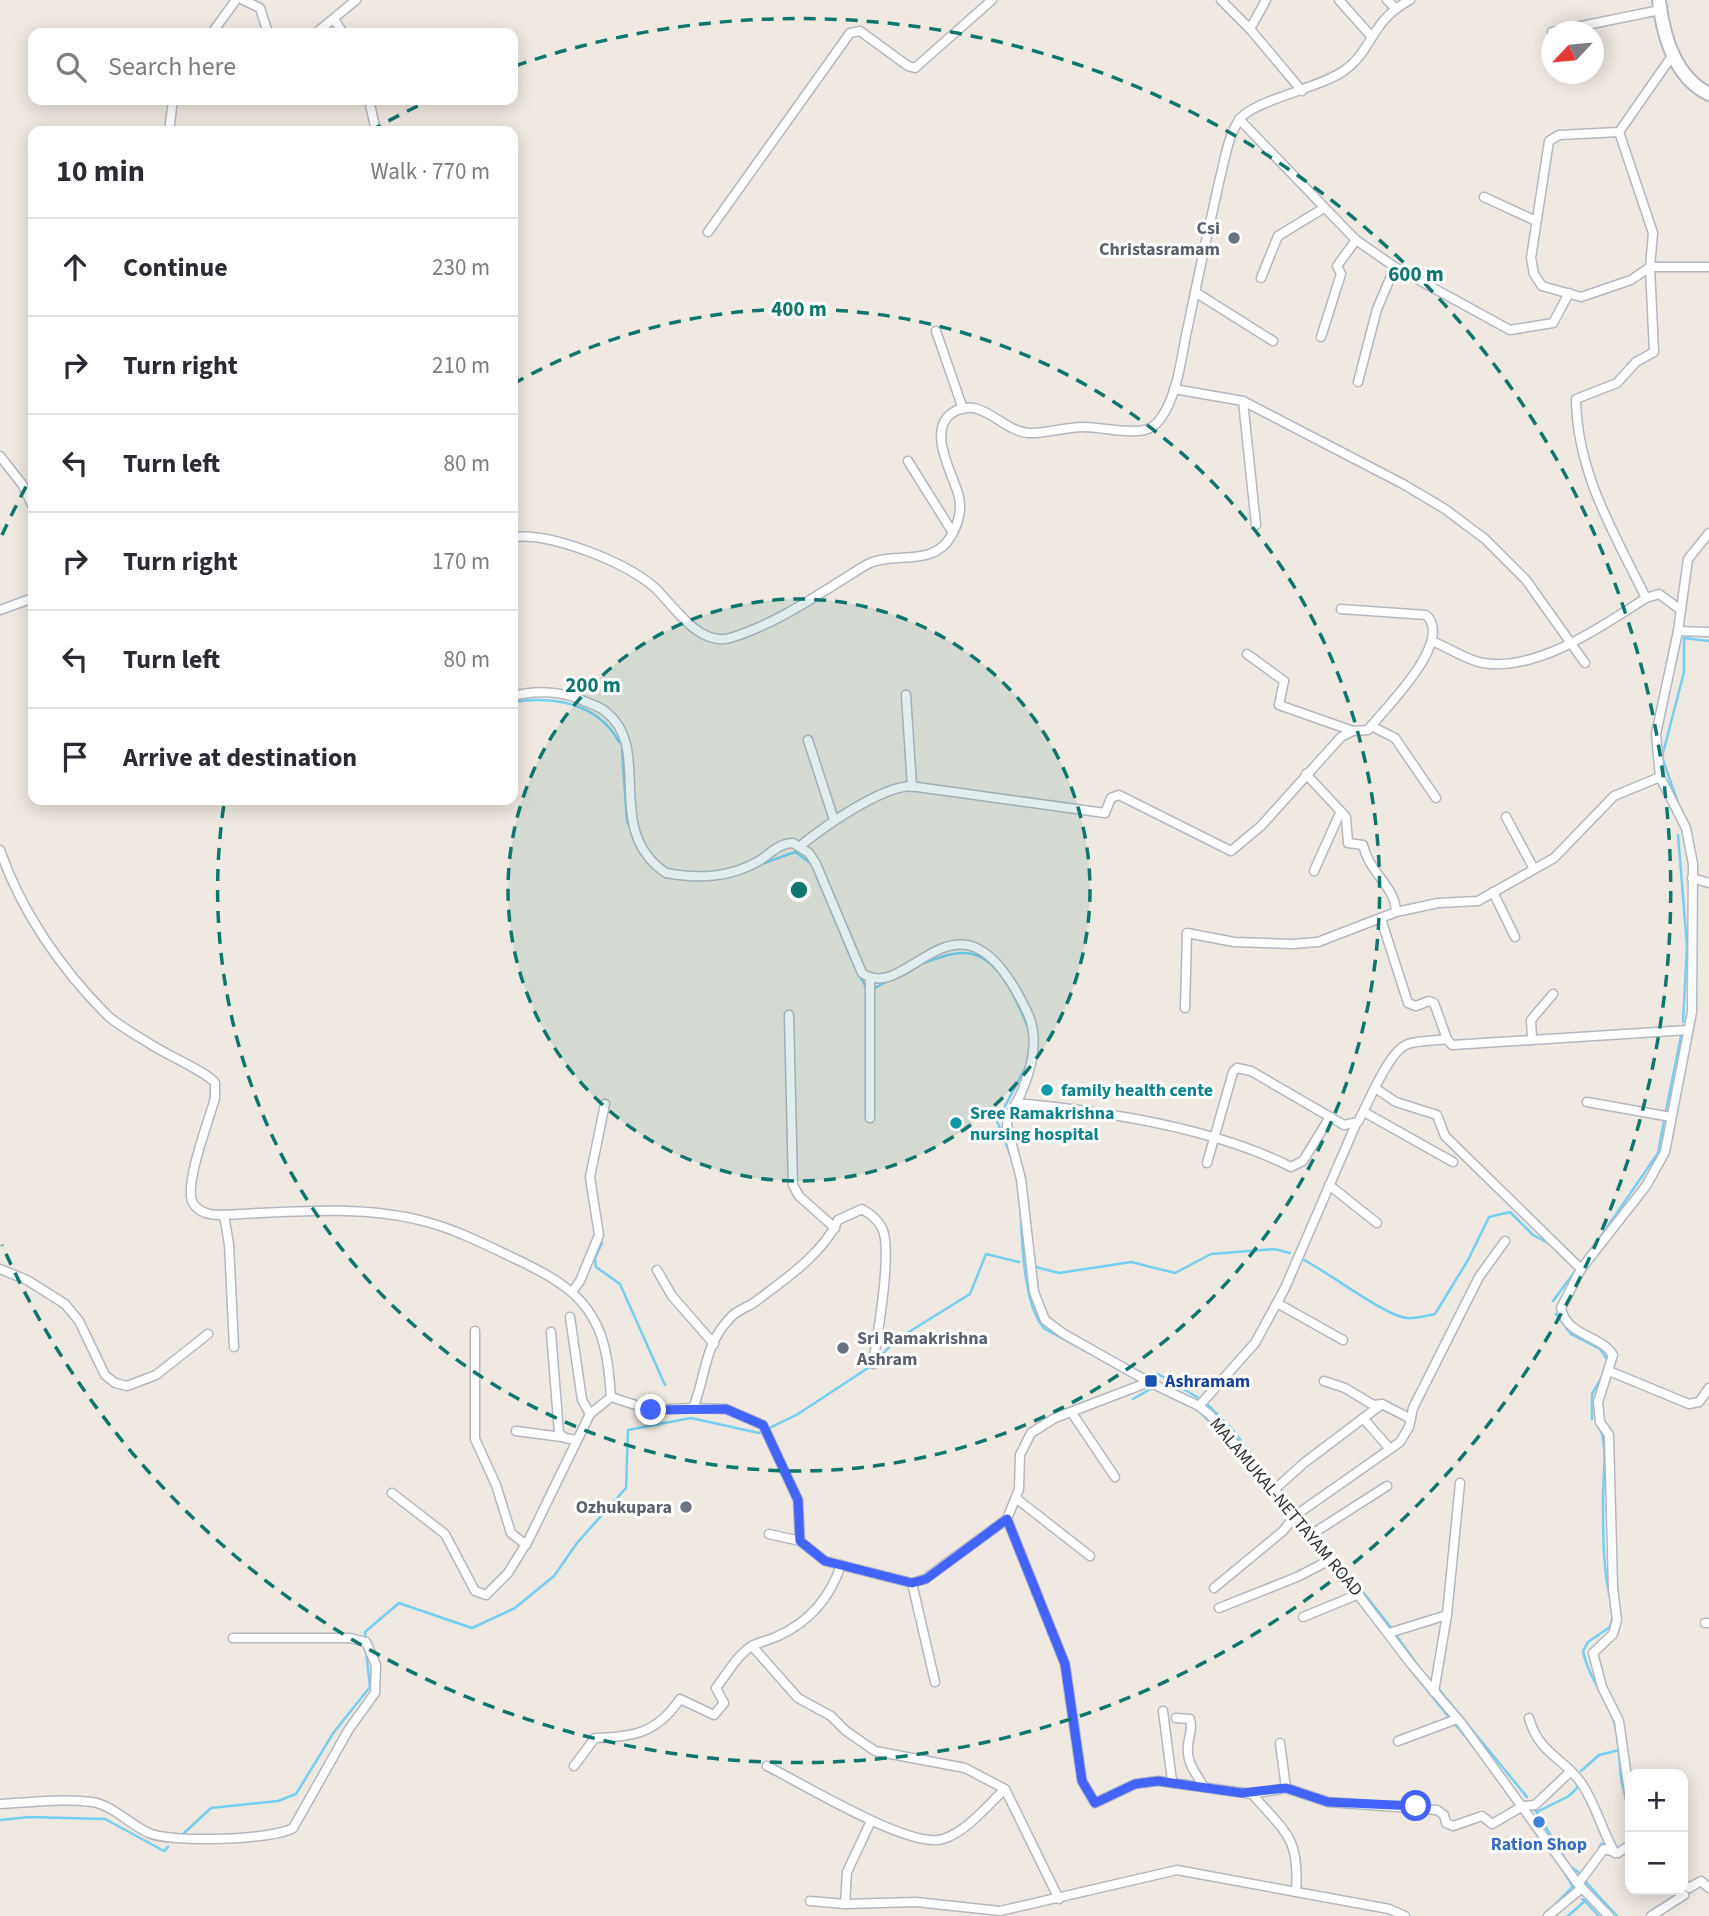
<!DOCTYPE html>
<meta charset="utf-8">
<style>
body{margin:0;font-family:"Source Sans 3",sans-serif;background:#f7f7f7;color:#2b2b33}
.controls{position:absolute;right:21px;bottom:21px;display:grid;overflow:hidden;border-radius:14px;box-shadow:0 4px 18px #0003}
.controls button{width:63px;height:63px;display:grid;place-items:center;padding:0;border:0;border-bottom:2px solid #e1e1e2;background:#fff;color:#2b2b33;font:35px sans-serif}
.compass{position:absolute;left:1541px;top:21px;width:63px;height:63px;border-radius:50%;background:#fff;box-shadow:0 4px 18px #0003;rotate:244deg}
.stop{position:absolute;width:21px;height:21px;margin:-16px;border:5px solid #4264fb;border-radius:50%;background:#fff}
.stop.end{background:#4264fb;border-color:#fff;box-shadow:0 2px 7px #0008}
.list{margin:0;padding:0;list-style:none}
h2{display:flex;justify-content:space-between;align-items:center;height:91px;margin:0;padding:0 28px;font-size:30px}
h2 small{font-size:23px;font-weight:400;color:#7c7c81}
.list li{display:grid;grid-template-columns:46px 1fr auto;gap:21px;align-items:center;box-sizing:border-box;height:98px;padding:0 28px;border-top:2px solid #e1e1e2}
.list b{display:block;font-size:26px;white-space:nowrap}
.list em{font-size:23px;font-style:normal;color:#7c7c81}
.icon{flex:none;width:38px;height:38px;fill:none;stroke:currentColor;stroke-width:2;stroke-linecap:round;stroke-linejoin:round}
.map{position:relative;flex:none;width:1709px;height:1916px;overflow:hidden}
.search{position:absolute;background:#fff;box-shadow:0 4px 18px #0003;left:28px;top:28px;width:490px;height:77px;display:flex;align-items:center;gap:18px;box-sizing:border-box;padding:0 24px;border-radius:14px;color:#7c7c81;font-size:26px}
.panel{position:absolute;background:#fff;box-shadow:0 4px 18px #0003;left:28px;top:126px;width:490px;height:679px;border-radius:14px}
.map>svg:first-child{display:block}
</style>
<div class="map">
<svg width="1709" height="1916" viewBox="0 0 1709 1916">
<rect width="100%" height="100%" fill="#efe9e1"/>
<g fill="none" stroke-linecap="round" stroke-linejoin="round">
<g stroke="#75cff0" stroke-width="2.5">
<path d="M 513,702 C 554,696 598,703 619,742"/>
<polyline points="622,751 627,821 634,837"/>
<polyline points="1678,803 1662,757 1684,672 1684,638 1709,641"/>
<polyline points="1678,835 1687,946 1683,1022"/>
<polyline points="650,864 663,875"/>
<polyline points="759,865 795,852 812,864"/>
<polyline points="817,877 839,929"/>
<polyline points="696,881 737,874"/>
<polyline points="844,941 855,967"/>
<path d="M 924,963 C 938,958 956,950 972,954 C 1001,960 1019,1005 1029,1030"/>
<polyline points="860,976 867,989"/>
<polyline points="875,988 896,976"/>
<polyline points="1666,1111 1681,1036"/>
<polyline points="1010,1154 997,1121 1028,1063"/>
<path d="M 1020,1201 C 1022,1233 1022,1307 1045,1329 L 1113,1366"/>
<polyline points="602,1243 595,1258 596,1267 620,1284 665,1385"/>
<polyline points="1595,1245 1658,1153 1664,1121"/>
<path d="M 1304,1260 C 1328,1272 1385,1316 1407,1318 C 1416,1319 1426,1316 1435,1314 L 1468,1260 L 1489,1217 L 1510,1212 L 1533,1235 L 1552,1245"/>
<polyline points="1036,1267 1059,1273 1131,1262 1175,1273 1211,1254 1274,1249 1290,1253"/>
<polyline points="1553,1301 1576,1270"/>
<polyline points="1556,1314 1571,1334 1600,1349 1608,1361"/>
<polyline points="876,1361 896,1340 970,1294 986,1254 1019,1262"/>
<polyline points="1125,1373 1141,1382"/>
<polyline points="1154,1375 1158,1374 1202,1400"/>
<polyline points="1133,1399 1154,1387"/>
<polyline points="1208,1405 1231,1428 1273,1482"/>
<polyline points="1197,1409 1217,1429"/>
<polyline points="1592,1419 1592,1394 1602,1377"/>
<path d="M 1599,1427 C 1609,1443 1602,1483 1603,1503 C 1603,1535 1603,1575 1612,1606"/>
<polyline points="1253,1472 1287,1513"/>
<polyline points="1281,1491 1295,1508"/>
<polyline points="1302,1515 1312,1528"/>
<polyline points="1295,1522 1322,1555"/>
<polyline points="1319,1536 1392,1629"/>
<polyline points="1331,1566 1349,1589"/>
<path d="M 1613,1616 L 1610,1627 L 1588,1642 L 1583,1651 C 1588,1677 1606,1697 1614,1721 C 1623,1750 1615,1779 1630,1806"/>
<polyline points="1396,1635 1418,1666"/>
<polyline points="366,1641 365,1632 399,1603 472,1628 515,1608 554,1576 577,1543 626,1488 628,1430 691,1418 759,1433 798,1414 871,1366"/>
<polyline points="1410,1669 1448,1716"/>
<polyline points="1437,1687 1527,1797"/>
<polyline points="1455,1724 1473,1746"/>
<polyline points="1581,1771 1599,1755 1619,1750"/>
<polyline points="1534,1808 1565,1859"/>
<polyline points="1537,1812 1569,1796 1577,1788 1577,1783"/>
<polyline points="0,1820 29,1817 105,1819 164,1851 168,1847"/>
<polyline points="183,1834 211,1808 278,1801 296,1794 334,1732 370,1687 366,1651"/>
<polyline points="1598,1852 1601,1844 1606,1843"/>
<polyline points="1571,1867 1581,1874"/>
<polyline points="1562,1869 1573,1887"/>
<polyline points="1584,1880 1617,1916"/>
<polyline points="1585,1901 1599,1916"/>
<polyline points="1553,1907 1572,1887"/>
<polyline points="1568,1916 1585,1901 1582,1899"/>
</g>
<g stroke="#b4b7c1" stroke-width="11">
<g id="minor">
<polyline points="243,0 260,8 268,33"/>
<polyline points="1221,0 1250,29 1302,91"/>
<polyline points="1339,0 1371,36"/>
<polyline points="1387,0 1396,9"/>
<polyline points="334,19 343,33"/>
<polyline points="1250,29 1266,0"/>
<polyline points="1552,32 1660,10"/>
<polyline points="212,33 236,0"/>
<polyline points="316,33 356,0"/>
<polyline points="1672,56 1619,132 1559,135 1549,141 1531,258 1534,274 1542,286 1581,297 1631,280 1650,267 1709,267"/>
<polyline points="369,100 376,131"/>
<polyline points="1239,119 1356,240 1395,267 1377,309 1358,382"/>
<polyline points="169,131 173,100"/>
<path d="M 1619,132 L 1653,233 L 1650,267 L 1654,352 L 1636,362 L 1617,383 L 1576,399 C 1577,473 1614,533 1646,598"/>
<polyline points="1484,197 1536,221"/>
<polyline points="708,232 850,33 860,31 908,66 915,68 992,0"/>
<polyline points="1395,267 1510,330 1553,323 1569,293"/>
<polyline points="1261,278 1278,236 1324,208"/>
<polyline points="1195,292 1273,341"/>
<polyline points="936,331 963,409"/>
<polyline points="1321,337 1341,274 1337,266 1356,240"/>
<polyline points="1174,389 1243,401 1403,484 1445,509 1485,539 1526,580 1585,663"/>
<polyline points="1243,401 1256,525"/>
<polyline points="0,456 22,484 33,507"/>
<polyline points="908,461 953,533"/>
<path d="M 513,537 C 551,532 624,562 653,586 C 673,604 698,647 730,638 C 767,627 802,605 834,585 C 846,578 858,569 870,563 C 896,552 934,567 951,536 C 958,525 962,510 959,497 C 954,476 926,431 952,413 C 980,394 1002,431 1028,433 C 1046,434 1065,427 1083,427 C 1102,427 1125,434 1145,430 C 1152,428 1157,424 1161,418 C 1179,392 1181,356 1188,326 C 1198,277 1209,227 1220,178 C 1225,159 1228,135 1240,119 C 1254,100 1321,88 1345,70 C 1373,50 1371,20 1410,0"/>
<polyline points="0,610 33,598"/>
<polyline points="1678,631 1709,632"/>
<path d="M 1434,642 C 1449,648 1467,660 1483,663 C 1538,672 1602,626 1646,598 L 1659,594 L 1681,610"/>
<polyline points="1247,654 1284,681 1279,705 1353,731"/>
<polyline points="906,695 912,787"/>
<path d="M 513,696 C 535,690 561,691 582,700 C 589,704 600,706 606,712 C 654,749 602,830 666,873 C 699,879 729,878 759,861 C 770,854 779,843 793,843 L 809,853 L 816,864 L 862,973 C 910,1007 959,865 1028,1014 C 1041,1042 1030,1075 1017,1102 C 1012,1111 1007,1115 1007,1126 L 1021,1179 L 1034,1292 L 1045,1320 L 1064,1334 L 1149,1382 L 1199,1406 L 1210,1415 L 1312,1534 L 1411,1664 L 1462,1724 L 1578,1884 L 1609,1916"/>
<polyline points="1371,726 1395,738 1436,798"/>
<polyline points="808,740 834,820"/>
<path d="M 1306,774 L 1346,817 L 1348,843 L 1363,845 C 1369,873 1396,887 1396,912"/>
<polyline points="1506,817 1534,869"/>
<path d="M 800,846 C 825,826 879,788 910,786 L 1105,813 L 1111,798 L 1119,795 L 1231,851 L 1261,826 L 1341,737 L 1353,731 L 1368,730 C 1385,708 1455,641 1426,615 L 1341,609"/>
<path d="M 0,850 C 21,911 61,969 107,1015 C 118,1025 134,1034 147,1042 C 164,1054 206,1071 215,1083 L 215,1098 C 209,1120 185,1182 192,1201 C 197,1212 209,1215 220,1215 C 287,1212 362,1204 427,1222 C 460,1231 490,1247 520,1261 C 549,1275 579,1291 594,1320 C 607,1343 609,1371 611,1397"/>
<polyline points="1314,871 1340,813"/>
<polyline points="1692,878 1709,883"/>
<polyline points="1493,892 1515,937"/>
<polyline points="1381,919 1408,1003 1416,1006 1429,1001 1434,1003 1447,1039 1452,1045 1688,1030"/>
<polyline points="1185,1008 1187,933 1234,942 1293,944 1318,942 1396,912 1438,903 1478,901 1554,858 1614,796 1660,777"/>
<polyline points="789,1015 793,1185 799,1196 835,1228"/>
<polyline points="1532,1038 1531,1020 1553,994"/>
<polyline points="1375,1088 1396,1102 1437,1115 1445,1136 1581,1269"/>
<polyline points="1587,1102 1671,1117"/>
<path d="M 1016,1103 C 1104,1111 1212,1127 1291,1167 L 1303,1161 L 1330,1117"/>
<polyline points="1364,1112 1453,1162"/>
<polyline points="870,1118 870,979"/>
<path d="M 1207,1163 L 1233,1072 L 1237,1068 L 1251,1071 L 1344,1125 L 1358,1122 C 1368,1104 1389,1050 1408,1044 C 1420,1040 1434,1041 1447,1039"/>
<polyline points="1329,1185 1377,1223"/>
<polyline points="224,1215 229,1244 234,1347"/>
<polyline points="0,1269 27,1280 65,1304 79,1321 105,1375 115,1383 127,1386 156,1375 208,1334"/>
<polyline points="657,1270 672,1296 714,1344"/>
<polyline points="572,1292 580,1281 599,1235 590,1177 605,1104"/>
<polyline points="1277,1303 1343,1340"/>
<polyline points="570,1317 582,1400 590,1414"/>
<polyline points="475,1331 475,1439 496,1485 511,1533 526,1545"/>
<polyline points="551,1332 559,1433 565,1438 577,1440"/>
<path d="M 873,1364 C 877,1337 893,1250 882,1228 C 878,1220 869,1213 862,1209 L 838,1220 C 824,1253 784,1280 755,1302 C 748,1307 738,1310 732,1316 C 703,1345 707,1374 693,1408 L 726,1409 L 763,1425 L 798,1500 L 800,1541 L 825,1561 L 912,1583 L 925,1579 L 1007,1519 L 1019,1489 L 1020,1455 L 1031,1433 L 1055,1418 L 1149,1382"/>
<polyline points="1609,1371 1689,1404 1699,1402 1709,1388"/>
<polyline points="1324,1381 1345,1388 1373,1405 1382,1404 1411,1419"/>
<polyline points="1199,1406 1255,1343 1285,1288 1356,1124"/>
<polyline points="1072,1413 1115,1477"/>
<polyline points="1363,1418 1390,1449"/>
<polyline points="516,1431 562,1437"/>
<polyline points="1274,1490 1304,1463 1382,1404"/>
<polyline points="392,1493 445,1534 475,1591 486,1595 508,1573 529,1539 590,1414 611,1397 651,1410 693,1408"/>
<polyline points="1017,1499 1090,1556"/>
<path d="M 1007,1519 L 1065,1664 L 1082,1781 L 1095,1803 L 1135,1784 L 1158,1781 L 1252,1794 C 1285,1832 1300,1837 1296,1892"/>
<polyline points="769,1534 800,1541"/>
<polyline points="1312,1534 1387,1486"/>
<polyline points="912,1583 935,1682"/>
<polyline points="1214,1588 1283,1531 1296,1515 1400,1442 1409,1427 1413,1408 1479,1277 1505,1241"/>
<polyline points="1219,1608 1297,1577 1332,1559"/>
<polyline points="1303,1617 1359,1594"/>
<polyline points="1705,1623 1709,1623"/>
<polyline points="1389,1633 1447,1615"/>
<polyline points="752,1646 798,1698 831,1716 846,1731 875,1751 965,1768 1005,1789 1059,1899"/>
<polyline points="1434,1692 1447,1615 1460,1483"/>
<polyline points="1163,1711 1172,1781"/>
<path d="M 1176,1718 L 1190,1719 C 1193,1730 1189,1734 1188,1746 C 1186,1763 1196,1773 1204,1787"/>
<path d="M 1529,1718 C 1539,1754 1563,1757 1582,1784 C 1596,1805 1602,1831 1615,1853"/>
<polyline points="1398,1741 1457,1719"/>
<polyline points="1280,1743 1286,1788"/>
<path d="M 574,1766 L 595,1738 C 634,1737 657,1733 680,1699 L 714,1715 L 724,1703 L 716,1688 C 727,1674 737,1655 752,1646 C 759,1642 770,1640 778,1636 C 809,1622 830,1598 841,1565"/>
<path d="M 767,1766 C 800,1782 910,1850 943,1839 C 966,1832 987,1806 1005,1789"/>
<polyline points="1252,1794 1286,1788 1328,1802 1437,1810 1444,1815 1446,1823 1453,1826 1482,1816 1492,1824 1523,1806 1535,1805 1571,1771"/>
<path d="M 1630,1799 L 1619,1721 L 1602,1687 L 1593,1653 L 1613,1634 L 1617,1620 L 1613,1588 L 1609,1435 L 1600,1422 L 1598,1402 L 1613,1355 C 1600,1334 1567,1337 1561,1308 L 1581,1269 L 1646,1186 L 1665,1152 L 1692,1012 L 1693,864 L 1686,828 L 1660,777 L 1656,734 L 1678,631 L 1688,559 L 1709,533"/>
<path d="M 0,1804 C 30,1803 62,1798 92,1802 C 113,1805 130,1825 149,1833 C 169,1843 274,1840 293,1828 L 349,1729 L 375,1693 L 376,1665 L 366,1642 L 350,1638 L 233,1638"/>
<polyline points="1683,1883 1689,1888 1701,1881 1709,1888"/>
<polyline points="1578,1884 1604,1849 1618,1853 1630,1845"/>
<polyline points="810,1901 845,1904 916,1902 1000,1911 1177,1870 1389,1909 1405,1916"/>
<polyline points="845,1904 847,1872 871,1821"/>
<polyline points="1548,1916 1582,1888"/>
<polyline points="1651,1916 1684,1895"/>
</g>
</g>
<g stroke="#b4b7c1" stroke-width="16">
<path id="secondary" d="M 1659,0 C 1663,35 1674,77 1709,94"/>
</g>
<use href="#minor" stroke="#fff" stroke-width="8"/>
<use href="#secondary" stroke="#fff" stroke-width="12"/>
</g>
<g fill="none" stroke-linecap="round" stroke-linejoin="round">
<polyline stroke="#4264fb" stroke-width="9" points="651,1410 726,1409 763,1425 798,1500 800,1541 825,1561 912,1583 926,1579 1007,1519 1065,1664 1082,1781 1095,1803 1135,1784 1158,1781 1242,1793 1286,1788 1328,1802 1416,1806"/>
</g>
<circle cx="799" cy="890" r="291" fill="#0f766e" fill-opacity=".12"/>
<g fill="none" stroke="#0f766e" stroke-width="3.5" stroke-dasharray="12 9">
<circle cx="799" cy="890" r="291"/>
<path d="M513 384A581 581 0 1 1 224 804"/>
<path d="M2 535A872 872 0 0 1 33 474M370 131A872 872 0 0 1 424 103M515 66A872 872 0 1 1 2 1245"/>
</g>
<g fill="#6b7280" stroke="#fff" stroke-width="2.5">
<circle cx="1234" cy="238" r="7"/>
<circle cx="843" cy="1348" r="7"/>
<circle cx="686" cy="1507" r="7"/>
</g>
<g fill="#0f9aa8" stroke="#fff" stroke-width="2.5">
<circle cx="1047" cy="1090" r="7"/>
<circle cx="956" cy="1123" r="7"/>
</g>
<rect fill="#1a4fb4" stroke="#fff" stroke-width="2.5" x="1144" y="1374" width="14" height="14" rx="3.5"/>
<circle fill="#3f7fe0" stroke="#fff" stroke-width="2.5" cx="1539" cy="1822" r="7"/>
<g text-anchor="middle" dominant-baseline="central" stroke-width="6" stroke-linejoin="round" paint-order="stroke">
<g font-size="18" font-weight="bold" fill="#5b616d" stroke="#fff" text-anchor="end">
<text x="1220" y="228">Csi<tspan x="1220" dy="21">Christasramam</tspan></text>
<text x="857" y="1338" text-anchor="start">Sri Ramakrishna<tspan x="857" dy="21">Ashram</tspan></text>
<text x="672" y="1507">Ozhukupara</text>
</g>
<g font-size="18" font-weight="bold" fill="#0d838f" stroke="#fff" text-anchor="start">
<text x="1061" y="1090">family health cente</text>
<text x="970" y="1113">Sree Ramakrishna<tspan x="970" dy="21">nursing hospital</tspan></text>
</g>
<g font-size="18" font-weight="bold" fill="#164399" stroke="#fff" text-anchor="start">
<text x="1165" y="1381">Ashramam</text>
</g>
<g font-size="18" fill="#2e2e2e" stroke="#fff">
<text transform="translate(1286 1507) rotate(50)">MALAMUKAL-NETTAYAM ROAD</text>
</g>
<g font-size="18" font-weight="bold" fill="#366cbe" stroke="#fff">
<text x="1539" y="1844">Ration Shop</text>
</g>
</g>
<circle cx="799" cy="890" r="10" fill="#0f766e" stroke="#fff" stroke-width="3.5"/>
<g font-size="21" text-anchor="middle" font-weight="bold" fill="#0f766e" stroke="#fff" stroke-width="6" stroke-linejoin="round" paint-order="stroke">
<text x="1416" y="281">600 m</text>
<text x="799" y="316">400 m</text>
<text x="593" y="692">200 m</text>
</g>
</svg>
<div class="controls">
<button>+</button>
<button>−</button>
</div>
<svg class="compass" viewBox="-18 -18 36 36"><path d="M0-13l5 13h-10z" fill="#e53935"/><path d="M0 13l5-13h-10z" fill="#7c7c81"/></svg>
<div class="stop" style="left:1416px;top:1806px"></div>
<div class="stop end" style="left:651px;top:1410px"></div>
<div class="search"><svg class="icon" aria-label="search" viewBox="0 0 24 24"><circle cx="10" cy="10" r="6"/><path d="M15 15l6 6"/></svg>Search here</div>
<section class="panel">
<h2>10 min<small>Walk · 770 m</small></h2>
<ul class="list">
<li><svg class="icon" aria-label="ahead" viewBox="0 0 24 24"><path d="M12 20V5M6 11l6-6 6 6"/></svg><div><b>Continue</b></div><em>230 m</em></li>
<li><svg class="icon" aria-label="right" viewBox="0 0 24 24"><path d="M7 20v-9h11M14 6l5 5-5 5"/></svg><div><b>Turn right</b></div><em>210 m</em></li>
<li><svg class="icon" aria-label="left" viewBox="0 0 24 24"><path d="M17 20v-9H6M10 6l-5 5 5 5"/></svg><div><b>Turn left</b></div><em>80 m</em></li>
<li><svg class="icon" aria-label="right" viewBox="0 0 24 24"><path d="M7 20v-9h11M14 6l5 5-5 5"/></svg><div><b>Turn right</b></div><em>170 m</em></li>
<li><svg class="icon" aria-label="left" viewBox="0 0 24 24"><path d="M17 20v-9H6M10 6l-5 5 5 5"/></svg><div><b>Turn left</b></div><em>80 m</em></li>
<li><svg class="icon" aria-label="arrive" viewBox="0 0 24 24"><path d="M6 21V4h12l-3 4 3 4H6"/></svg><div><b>Arrive at destination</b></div></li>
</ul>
</section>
</div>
